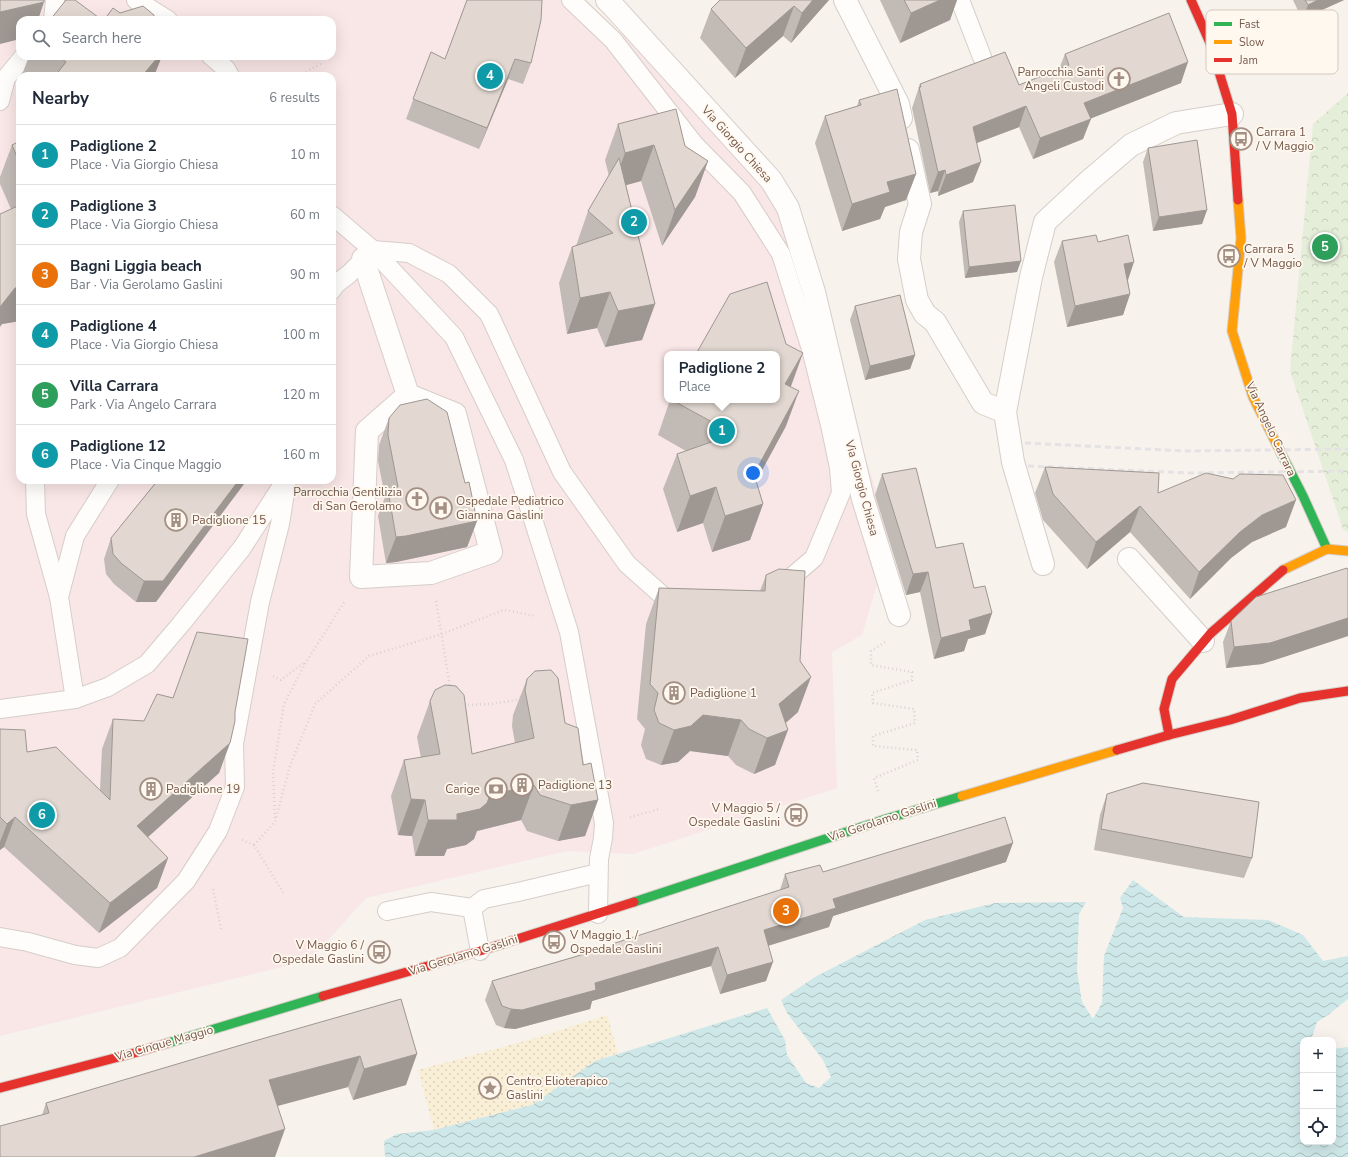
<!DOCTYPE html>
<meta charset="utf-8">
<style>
body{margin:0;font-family:"Nunito Sans",sans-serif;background:#f2f2f3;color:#1f2937}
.controls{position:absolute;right:12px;bottom:12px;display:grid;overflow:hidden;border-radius:8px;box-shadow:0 4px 16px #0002}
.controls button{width:36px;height:36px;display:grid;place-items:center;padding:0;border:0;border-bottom:1px solid #e0e1e3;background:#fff;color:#1f2937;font:20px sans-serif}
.you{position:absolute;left:753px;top:473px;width:14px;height:14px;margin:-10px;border:3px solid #fff;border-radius:50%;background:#1a73e8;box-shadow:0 0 0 6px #1a73e833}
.badge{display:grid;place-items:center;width:26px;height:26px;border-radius:50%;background:#a38f84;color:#fff;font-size:13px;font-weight:700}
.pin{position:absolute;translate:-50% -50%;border:2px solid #fff;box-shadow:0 1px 4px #0006}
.popup{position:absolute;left:664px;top:351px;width:116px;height:52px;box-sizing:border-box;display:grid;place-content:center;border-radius:8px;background:#fff;filter:drop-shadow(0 1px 3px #0005);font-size:13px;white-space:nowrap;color:#747a83}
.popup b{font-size:15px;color:#1f2937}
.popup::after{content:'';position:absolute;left:50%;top:100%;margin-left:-8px;border:8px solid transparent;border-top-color:#fff}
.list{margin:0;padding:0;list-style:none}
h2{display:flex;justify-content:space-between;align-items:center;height:52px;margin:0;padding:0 16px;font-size:17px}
h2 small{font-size:13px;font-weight:400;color:#747a83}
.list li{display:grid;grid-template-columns:26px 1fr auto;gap:12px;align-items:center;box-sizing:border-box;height:60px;padding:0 16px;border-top:1px solid #e0e1e3}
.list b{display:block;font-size:15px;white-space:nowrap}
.list p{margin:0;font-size:13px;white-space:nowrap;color:#747a83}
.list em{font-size:13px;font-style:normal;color:#747a83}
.icon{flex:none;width:22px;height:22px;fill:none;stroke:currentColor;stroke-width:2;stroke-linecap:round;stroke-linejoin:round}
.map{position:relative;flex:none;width:1348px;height:1157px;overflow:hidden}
.search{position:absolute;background:#fff;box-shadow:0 4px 16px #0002;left:16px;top:16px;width:320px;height:44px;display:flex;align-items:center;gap:10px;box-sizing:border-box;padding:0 14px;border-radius:12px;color:#747a83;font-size:15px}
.panel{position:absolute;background:#fff;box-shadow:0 4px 16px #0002;left:16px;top:72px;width:320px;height:412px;border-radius:12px}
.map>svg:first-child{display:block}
</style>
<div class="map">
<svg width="1348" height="1157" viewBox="0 0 1348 1157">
<defs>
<pattern id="sand-dots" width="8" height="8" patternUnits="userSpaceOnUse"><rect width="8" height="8" fill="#f9eed6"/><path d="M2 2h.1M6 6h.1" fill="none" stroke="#d9ceb9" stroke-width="1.8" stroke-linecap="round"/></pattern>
<pattern id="park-crowns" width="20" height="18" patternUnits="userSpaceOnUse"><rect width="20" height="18" fill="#e5eed8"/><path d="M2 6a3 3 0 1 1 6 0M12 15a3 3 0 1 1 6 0" fill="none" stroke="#c8cebb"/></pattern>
<pattern id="water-waves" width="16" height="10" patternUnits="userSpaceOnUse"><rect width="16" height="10" fill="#cee7e8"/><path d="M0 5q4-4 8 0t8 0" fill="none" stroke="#acbebe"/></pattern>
</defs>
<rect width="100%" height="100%" fill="#f7f2ec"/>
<path fill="#f9e6e6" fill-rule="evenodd" d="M 0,0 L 586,0 L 696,104 L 778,199 L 798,249 L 891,536 L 862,635 L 832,652 L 837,788 L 633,854 L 567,851 L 366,898 L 310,960 L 0,1036 ZM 20,20 L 332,20 L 332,56 L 20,56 ZM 20,76 L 332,76 L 332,480 L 20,480 ZM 667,354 L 777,354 L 777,400 L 667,400 Z"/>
<polygon fill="url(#sand-dots)" points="607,1015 618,1053 595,1061 532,1105 434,1130 418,1070 532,1039"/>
<polygon fill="url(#park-crowns)" points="1348,93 1348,532 1343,529 1290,371 1313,124"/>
<polygon fill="url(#water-waves)" points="1133,880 1184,917 1268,920 1303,935 1323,961 1348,956 1348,999 1328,1015 1317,1022 1311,1040 1303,1040 1303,1142 1333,1142 1333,1049 1348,1047 1348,1157 385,1157 384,1141 397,1134 434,1130 532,1105 595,1061 767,1008 785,1040 787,1055 806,1083 819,1088 831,1077 823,1060 787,1013 781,1000 815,977 925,920 995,903 1086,902 1079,914 1077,971 1082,1002 1093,1019 1102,1003 1104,956 1123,908 1120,898"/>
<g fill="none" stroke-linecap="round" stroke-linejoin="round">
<g stroke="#d6cec8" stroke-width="20">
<g id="lane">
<polyline points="136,0 168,20"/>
<polyline points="571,0 613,40 694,144 742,193 781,254 811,349 830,425 839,468 841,493 814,558 781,586"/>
<polyline points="960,0 982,57"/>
<polyline points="53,20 55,0"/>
<polyline points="211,56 226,69 230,76"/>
<polyline points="0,101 6,78 24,56"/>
<polyline points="332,215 373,250 454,337 514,460 569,632 604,823 603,838 599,859 598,914"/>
<polyline points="373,250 409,253 449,274 489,314 562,472 627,564 672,604 678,605"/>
<polyline points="332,290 336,284 349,274 371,252"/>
<polyline points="35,480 36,514 59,597 75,699"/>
<polyline points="59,597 75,536 110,480"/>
<polyline points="0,709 75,699 108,687 147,664 181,624 242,548 283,484"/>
<polyline points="472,908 480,951"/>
<polyline points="387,911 431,902 472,908 484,899 518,892 598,873"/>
<polyline points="0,937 28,942 75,955 98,958 120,948 186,881 218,831 235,787 234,744 260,602 280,524 287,480"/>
</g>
</g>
<g stroke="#d6cec8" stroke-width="24">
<g id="street">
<polyline points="607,0 613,6 771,180 788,208 814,292 863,499 899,615"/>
<polyline points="845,0 898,104 901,118"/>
<polyline points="908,150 920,204 911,232 909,259 917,300 925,314 935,322 983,403 1005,412"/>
<polyline points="363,259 408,395 367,431 361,577 431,573 491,552 455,414 408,395"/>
<polyline points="1129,559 1203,641"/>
<polyline points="1043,564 1013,462 1005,412 1031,277 1045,222 1089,181 1131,145 1176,123 1232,114"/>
</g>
</g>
<g stroke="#d7cec8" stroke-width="11">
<g id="fast">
<polyline points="1281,453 1303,496 1327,549"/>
<polyline points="634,902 886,819 962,796"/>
<polyline points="168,1043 323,996"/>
</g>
</g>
<g stroke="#d7cec8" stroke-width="11">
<g id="slow">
<polyline points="1238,200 1241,238 1232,331 1253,397 1281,453"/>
<polyline points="1283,570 1327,549 1348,551"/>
<polyline points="962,796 1117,750"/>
</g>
</g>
<g stroke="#d7cec8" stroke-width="11">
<g id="jam">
<polyline points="1191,0 1210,43 1232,114 1238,200"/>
<polyline points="1169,735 1164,709 1172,679 1211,633 1283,570"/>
<polyline points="1117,750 1169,735 1230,720 1300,698 1348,691"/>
<polyline points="323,996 480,951 634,902"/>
<polyline points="0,1088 134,1053 168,1043"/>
</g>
</g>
<g stroke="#dad2cf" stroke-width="2.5" stroke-dasharray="1 3" stroke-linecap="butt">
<polyline points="299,76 322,63"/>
<polyline points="436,601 450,687"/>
<polyline points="273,676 281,680 305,662"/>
<polyline points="464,705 491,704 522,699"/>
<polyline points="878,791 874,778 918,760 917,750 873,746 873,736 915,723 914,709 873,703 872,693 912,680 912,672 871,665 871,651 887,641"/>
<polyline points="630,817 660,809"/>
<polyline points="275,818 273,772 284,704 306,662 345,601"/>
<polyline points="242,840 254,845 284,894"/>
<polyline points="254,845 275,822 290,766 315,704 369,656 442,634 504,610 536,616"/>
<polyline points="213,889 221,929"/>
</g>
<use href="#lane" stroke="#fefdfc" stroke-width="18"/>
<use href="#street" stroke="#fefdfc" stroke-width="22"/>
<use href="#fast" stroke="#30b455" stroke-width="9"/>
<use href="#slow" stroke="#ff9f0a" stroke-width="9"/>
<use href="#jam" stroke="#e5322d" stroke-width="9"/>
<g stroke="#e5e2e5" stroke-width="3" stroke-dasharray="6 4" stroke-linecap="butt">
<polyline points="1025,443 1186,451 1348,449"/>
<polyline points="1028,466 1190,473 1348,471"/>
</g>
</g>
<g fill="#c2bab4">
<polygon points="467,0 531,63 523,84 508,79 479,149 406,119 431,52 445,59"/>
<polygon points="829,0 791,43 783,36 735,78 700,38 711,9"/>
<polygon points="880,0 957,0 950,20 900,43"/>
<polygon points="1293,0 1344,0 1302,19"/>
<polygon points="1065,54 1181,83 1090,118 1083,139 1033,159 1019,127 977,143 973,182 938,196 938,191 930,193 912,108 920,84 1019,85 1059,69"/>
<polygon points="29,56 162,56 154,76 24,76 22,75"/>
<polygon points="859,100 916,174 906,200 885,207 880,219 842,231 815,143 825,116 857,106"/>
<polygon points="618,124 685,146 708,161 695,197 662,246 641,181 626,185 655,304 642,340 605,347 597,328 567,334 559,283 572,247 576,246 588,211 609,176 605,160"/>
<polygon points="20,141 20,321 2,324 11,209 0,184 0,177 12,145"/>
<polygon points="1148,148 1207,210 1202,224 1153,231 1143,162"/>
<polygon points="963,211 1017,272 965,278 959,222"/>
<polygon points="1062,241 1098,242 1128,280 1130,294 1123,315 1067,327 1054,262"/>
<polygon points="855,306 915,355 910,369 865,380 850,320"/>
<polygon points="791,386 786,426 756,481 763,504 750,540 712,552 703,523 677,532 663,489 677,454 686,451 658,435 670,400 777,400"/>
<polygon points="389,418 465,483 477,521 467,547 396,562 386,563 378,516 385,497 378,461 379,445"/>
<polygon points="1045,467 1158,493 1286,527 1252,542 1231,558 1190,599 1130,532 1087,569 1043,520 1035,493"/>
<polygon points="882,474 936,548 974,588 992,613 985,634 968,639 964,651 934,659 920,592 906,595 875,495"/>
<polygon points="158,480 156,602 136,602 114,584 106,574 104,559 111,538"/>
<polygon points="1348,570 1348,636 1262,664 1226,668 1223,642 1231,621"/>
<polygon points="766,575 800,661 798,712 786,723 775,765 754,774 736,765 728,756 690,751 678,762 661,765 646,759 641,745 645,729 637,719 646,624 659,588 760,591"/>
<polygon points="527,679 565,723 598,800 585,836 558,841 527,831 521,820 477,831 474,839 466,845 447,849 444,856 415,856 412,836 398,835 391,796 404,760 421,758 417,737 430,701 472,754 515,743 512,726 513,715"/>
<polygon points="235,712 230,743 219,773 147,837 168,858 157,888 99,933 4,847 0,850 0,729 27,752 100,791 102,749 113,719 144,721"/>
<polygon points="1107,794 1252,858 1244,878 1094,850 1100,815"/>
<polygon points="1006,862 833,916 829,927 768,946 766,981 720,994 711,966 592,1001 590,1009 515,1029 504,1028 496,1025 485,1000 492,981 611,946 612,944 780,890 785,874"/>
<polygon points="401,999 406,1085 353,1100 348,1087 278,1106 42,1115 46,1103"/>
</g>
<g fill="#9e9792">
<polygon points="813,0 829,0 791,43 802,13"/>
<polygon points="940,0 957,0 950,20 900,43 911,13"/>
<polygon points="1318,0 1344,0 1302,19 1308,5"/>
<polygon points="44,2 38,20 20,20 20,39 0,44 0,12"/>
<polygon points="794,6 783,36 735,78 746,48"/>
<polygon points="159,56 162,56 154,76 142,76"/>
<polygon points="515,59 508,79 479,149 487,128"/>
<polygon points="1188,62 1181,83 1077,124 1084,103"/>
<polygon points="1026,106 1019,127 966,147 973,127"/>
<polygon points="1091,119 1083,139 1033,159 1040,138"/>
<polygon points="654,145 641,181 612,189 625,153"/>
<polygon points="708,161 695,197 662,246 675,210"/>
<polygon points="981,162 973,182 938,196 946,175"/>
<polygon points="945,170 938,191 930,193 938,172"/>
<polygon points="916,174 906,200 885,207 880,219 842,231 852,204 887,182"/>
<polygon points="1207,210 1202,224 1153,231 1159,217"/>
<polygon points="1021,261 1017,272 965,278 969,267"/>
<polygon points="1134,262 1127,283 1124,264"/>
<polygon points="20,287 20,321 2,324 0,327 0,307 15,288"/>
<polygon points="610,292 597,328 567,334 580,298"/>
<polygon points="1130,294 1123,315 1067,327 1075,306"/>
<polygon points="655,304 642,340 605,347 618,311"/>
<polygon points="803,353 790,389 785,384"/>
<polygon points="915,355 910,369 865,380 870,366"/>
<polygon points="799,391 786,426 741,509 754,474"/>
<polygon points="239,480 247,480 156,602 136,602 144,581"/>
<polygon points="716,487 703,523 677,532 690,496"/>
<polygon points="1296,500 1286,527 1252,542 1231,558 1190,599 1199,572 1240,532 1262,515"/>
<polygon points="763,504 750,540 712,552 725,516"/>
<polygon points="1140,506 1130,532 1087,569 1096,542"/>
<polygon points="477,521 467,547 396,562 386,563 396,537"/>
<polygon points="928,572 920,592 906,595 913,574"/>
<polygon points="992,613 985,634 968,639 964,651 934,659 941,638 969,620"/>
<polygon points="1348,618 1348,636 1262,664 1226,668 1234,647"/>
<polygon points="811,677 798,712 768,738 788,730 775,765 754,774 767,738 779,704"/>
<polygon points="703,715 741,720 728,756 690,751 678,762 661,765 674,730"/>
<polygon points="230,743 219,773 126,857 137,826"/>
<polygon points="534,785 521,820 477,831 474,839 466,845 447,849 444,856 415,856 428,820 490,795"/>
<polygon points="411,799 425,800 412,836 398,835"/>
<polygon points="598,800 585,836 558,841 571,805"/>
<polygon points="15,817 4,847 0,850 0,842 7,824"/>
<polygon points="1013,843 1006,862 833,916 829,927 757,949 764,930 833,899"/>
<polygon points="168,858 157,888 99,933 110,903"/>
<polygon points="718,947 711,966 592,1001 590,1009 515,1029 504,1028 511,1009 595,983"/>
<polygon points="773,962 766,981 720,994 727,975"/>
<polygon points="417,1054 406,1085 353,1100 364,1069"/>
<polygon points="360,1056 348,1087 258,1111 269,1080"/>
<polygon points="285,1129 275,1157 194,1157"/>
</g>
<g fill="#e2d8d1" stroke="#9e9792">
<polygon points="0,0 44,0 44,2 0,12"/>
<polygon points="66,0 75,0 102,20 50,20"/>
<polygon points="467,0 542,0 541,20 531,63 515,59 487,128 413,99 431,52 445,59"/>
<polygon points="720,0 813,0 802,13 794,6 746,48 711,9"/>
<polygon points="904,0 940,0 911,13"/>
<polygon points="1305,0 1318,0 1308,5"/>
<polygon points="143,6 154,15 154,20 104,20 113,8 120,13"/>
<polygon points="1169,13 1188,62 1084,103 1091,119 1040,138 1026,106 973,127 981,162 946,175 945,170 938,172 919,87 921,87 920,84 1005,52 1019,85 1069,65 1065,54"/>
<polygon points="58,56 159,56 142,76 55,76 66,62"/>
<polygon points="897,89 916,174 887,182 890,192 852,204 825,116 861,105 859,100"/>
<polygon points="676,109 685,146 708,161 675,210 654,145 625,153 618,124"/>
<polygon points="1197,140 1207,210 1159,217 1148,148"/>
<polygon points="20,141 20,164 12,145"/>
<polygon points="619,158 655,304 618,311 610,292 580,298 572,247 613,233 588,211"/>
<polygon points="20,205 20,287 15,288 0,307 0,214"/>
<polygon points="1015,205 1021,261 969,267 963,211"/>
<polygon points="1096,235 1098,242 1128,235 1134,262 1124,264 1130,294 1075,306 1062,241"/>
<polygon points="767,282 786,344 803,353 785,384 799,391 754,474 763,504 725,516 716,487 690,496 677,454 734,434 672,400 777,400 777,354 696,354 730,294"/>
<polygon points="900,295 915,355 870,366 855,306"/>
<polygon points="427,399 447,412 465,483 469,482 477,521 406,536 396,537 388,490 398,487 388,435 389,418 400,405"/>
<polygon points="1045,467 1159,473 1158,493 1206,473 1233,479 1240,474 1283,475 1296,500 1262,515 1240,532 1199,572 1140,506 1096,542 1053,494"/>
<polygon points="916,468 936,548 963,543 974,588 985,586 992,613 969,620 971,630 941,638 928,572 913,574 882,474"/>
<polygon points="158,480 239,480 163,581 144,581 121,563 113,554 111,538"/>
<polygon points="1347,568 1348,570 1348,618 1270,643 1234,647 1231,621 1256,597"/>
<polygon points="779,569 805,571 800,661 811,677 779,704 788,730 767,738 749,729 741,720 703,715 691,726 674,730 659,723 654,710 658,693 650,684 659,588 765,591 766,575"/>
<polygon points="197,632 248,639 235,712 235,721 230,743 137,826 168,858 110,903 15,817 7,824 0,817 0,729 25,730 27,752 56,747 110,800 113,719 144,721 157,694 173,698"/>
<polygon points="551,670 558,678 565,723 578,728 583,765 591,763 598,800 571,805 540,795 534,785 490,795 487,803 480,809 457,814 457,820 428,820 425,800 411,799 404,760 440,754 430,701 435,690 445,685 456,686 464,695 472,754 534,738 525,690 527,679 535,671"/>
<polygon points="1143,783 1259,802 1252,858 1101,829 1107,794"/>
<polygon points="1005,817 1013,843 833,899 836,908 764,930 773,962 727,975 718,947 595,983 596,990 522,1010 511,1009 502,1006 492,981 612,946 612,944 789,887 785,874 820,865 823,872"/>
<polygon points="401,999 417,1054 364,1069 360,1056 269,1080 285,1129 194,1157 0,1157 0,1126 49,1113 46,1103 258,1040"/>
</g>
<defs>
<g id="church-ring" transform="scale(1.15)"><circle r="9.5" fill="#fff8ef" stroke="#a38f84" stroke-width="1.5"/><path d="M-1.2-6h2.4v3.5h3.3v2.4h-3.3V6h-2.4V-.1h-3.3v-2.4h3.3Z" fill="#a38f84"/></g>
<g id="bus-ring" transform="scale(1.15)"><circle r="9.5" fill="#fff8ef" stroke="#a38f84" stroke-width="1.5"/><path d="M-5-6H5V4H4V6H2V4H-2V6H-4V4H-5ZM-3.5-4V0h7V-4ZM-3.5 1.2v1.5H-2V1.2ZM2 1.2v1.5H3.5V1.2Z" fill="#a38f84"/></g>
<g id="hospital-ring" transform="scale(1.15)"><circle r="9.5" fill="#fff8ef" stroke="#a38f84" stroke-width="1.5"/><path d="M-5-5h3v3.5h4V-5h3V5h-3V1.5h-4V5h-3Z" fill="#a38f84"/></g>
<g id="building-ring" transform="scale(1.15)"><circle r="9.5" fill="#fff8ef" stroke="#a38f84" stroke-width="1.5"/><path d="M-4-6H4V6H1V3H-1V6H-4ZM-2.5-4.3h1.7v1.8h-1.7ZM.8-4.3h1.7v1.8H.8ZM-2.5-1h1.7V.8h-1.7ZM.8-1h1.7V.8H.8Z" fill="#a38f84"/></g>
<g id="bank-ring" transform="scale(1.15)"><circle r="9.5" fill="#fff8ef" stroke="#a38f84" stroke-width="1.5"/><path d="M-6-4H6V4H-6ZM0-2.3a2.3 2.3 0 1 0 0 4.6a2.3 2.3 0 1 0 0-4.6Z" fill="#a38f84"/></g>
<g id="sight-ring" transform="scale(1.15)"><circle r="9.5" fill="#fff8ef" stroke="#a38f84" stroke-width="1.5"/><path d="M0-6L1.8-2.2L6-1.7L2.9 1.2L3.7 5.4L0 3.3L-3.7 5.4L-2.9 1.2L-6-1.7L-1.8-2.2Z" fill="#a38f84"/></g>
</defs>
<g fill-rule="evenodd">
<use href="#church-ring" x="1119" y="79"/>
<use href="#bus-ring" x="1241" y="139"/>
<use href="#bus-ring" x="1229" y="256"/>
<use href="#church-ring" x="417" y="499"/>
<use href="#hospital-ring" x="441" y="508"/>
<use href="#building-ring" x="176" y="520"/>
<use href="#building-ring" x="674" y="693"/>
<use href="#building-ring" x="522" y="785"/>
<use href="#building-ring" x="151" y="789"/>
<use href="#bank-ring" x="496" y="789"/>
<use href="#bus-ring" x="796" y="815"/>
<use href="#bus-ring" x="554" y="942"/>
<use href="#bus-ring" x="379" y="952"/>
<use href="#sight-ring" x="490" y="1088"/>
</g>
<g text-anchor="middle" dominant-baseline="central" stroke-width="3.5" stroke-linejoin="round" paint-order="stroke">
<g font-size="12" fill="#76594c" stroke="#fff8ef" text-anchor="start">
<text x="1104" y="72" text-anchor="end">Parrocchia Santi<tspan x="1104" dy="14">Angeli Custodi</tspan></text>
<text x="1256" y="132">Carrara 1<tspan x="1256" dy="14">/ V Maggio</tspan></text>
<text x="1244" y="249">Carrara 5<tspan x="1244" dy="14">/ V Maggio</tspan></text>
<text x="402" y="492" text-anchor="end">Parrocchia Gentilizia<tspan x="402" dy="14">di San Gerolamo</tspan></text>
<text x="456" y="501">Ospedale Pediatrico<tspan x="456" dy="14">Giannina Gaslini</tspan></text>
<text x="192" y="520">Padiglione 15</text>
<text x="690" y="693">Padiglione 1</text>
<text x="538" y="785">Padiglione 13</text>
<text x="166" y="789">Padiglione 19</text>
<text x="480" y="789" text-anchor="end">Carige</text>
<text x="780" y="808" text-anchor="end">V Maggio 5 /<tspan x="780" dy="14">Ospedale Gaslini</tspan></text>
<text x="570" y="935">V Maggio 1 /<tspan x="570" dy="14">Ospedale Gaslini</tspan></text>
<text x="364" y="945" text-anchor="end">V Maggio 6 /<tspan x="364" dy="14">Ospedale Gaslini</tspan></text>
<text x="506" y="1081">Centro Elioterapico<tspan x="506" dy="14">Gaslini</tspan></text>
</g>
<g font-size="12" fill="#76594c" stroke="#fff8ef">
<text transform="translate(737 144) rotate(48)">Via Giorgio Chiesa</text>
<text transform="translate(1271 429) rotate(65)">Via Angelo Carrara</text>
<text transform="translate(862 488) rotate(75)">Via Giorgio Chiesa</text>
<text transform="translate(882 820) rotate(-18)">Via Gerolamo Gaslini</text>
<text transform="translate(463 955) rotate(-17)">Via Gerolamo Gaslini</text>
<text transform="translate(164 1043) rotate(-16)">Via Cinque Maggio</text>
</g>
</g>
<rect x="1206" y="10" width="132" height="64" rx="6" fill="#fff8ef" stroke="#d6c8be" stroke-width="1"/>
<rect x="1214" y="22" width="18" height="4" fill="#30b455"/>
<rect x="1214" y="40" width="18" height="4" fill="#ff9f0a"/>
<rect x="1214" y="58" width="18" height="4" fill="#e5322d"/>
<g font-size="11" fill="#76594c">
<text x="1239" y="28">Fast</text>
<text x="1239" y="46">Slow</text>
<text x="1239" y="64">Jam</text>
</g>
</svg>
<div class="controls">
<button>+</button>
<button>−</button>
<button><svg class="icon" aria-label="locate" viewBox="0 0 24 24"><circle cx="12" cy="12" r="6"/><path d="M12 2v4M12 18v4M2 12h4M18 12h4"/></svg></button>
</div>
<div class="you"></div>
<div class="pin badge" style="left:722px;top:431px;background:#0f9aa8">1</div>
<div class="popup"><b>Padiglione 2</b>Place</div>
<div class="pin badge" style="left:634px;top:222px;background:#0f9aa8">2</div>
<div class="pin badge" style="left:786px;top:911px;background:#e8710a">3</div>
<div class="pin badge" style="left:490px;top:76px;background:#0f9aa8">4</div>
<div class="pin badge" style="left:1325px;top:247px;background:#2e9e5b">5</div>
<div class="pin badge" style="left:42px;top:815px;background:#0f9aa8">6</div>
<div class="search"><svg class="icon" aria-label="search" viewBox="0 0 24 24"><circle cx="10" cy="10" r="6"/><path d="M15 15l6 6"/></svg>Search here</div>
<section class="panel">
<h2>Nearby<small>6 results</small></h2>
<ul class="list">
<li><span class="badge" style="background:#0f9aa8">1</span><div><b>Padiglione 2</b><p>Place · Via Giorgio Chiesa</p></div><em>10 m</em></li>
<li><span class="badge" style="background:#0f9aa8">2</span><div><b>Padiglione 3</b><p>Place · Via Giorgio Chiesa</p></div><em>60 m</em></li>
<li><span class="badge" style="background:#e8710a">3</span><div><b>Bagni Liggia beach</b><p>Bar · Via Gerolamo Gaslini</p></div><em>90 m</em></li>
<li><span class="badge" style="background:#0f9aa8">4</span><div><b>Padiglione 4</b><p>Place · Via Giorgio Chiesa</p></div><em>100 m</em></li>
<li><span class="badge" style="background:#2e9e5b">5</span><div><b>Villa Carrara</b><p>Park · Via Angelo Carrara</p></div><em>120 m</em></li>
<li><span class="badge" style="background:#0f9aa8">6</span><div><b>Padiglione 12</b><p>Place · Via Cinque Maggio</p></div><em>160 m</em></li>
</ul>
</section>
</div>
